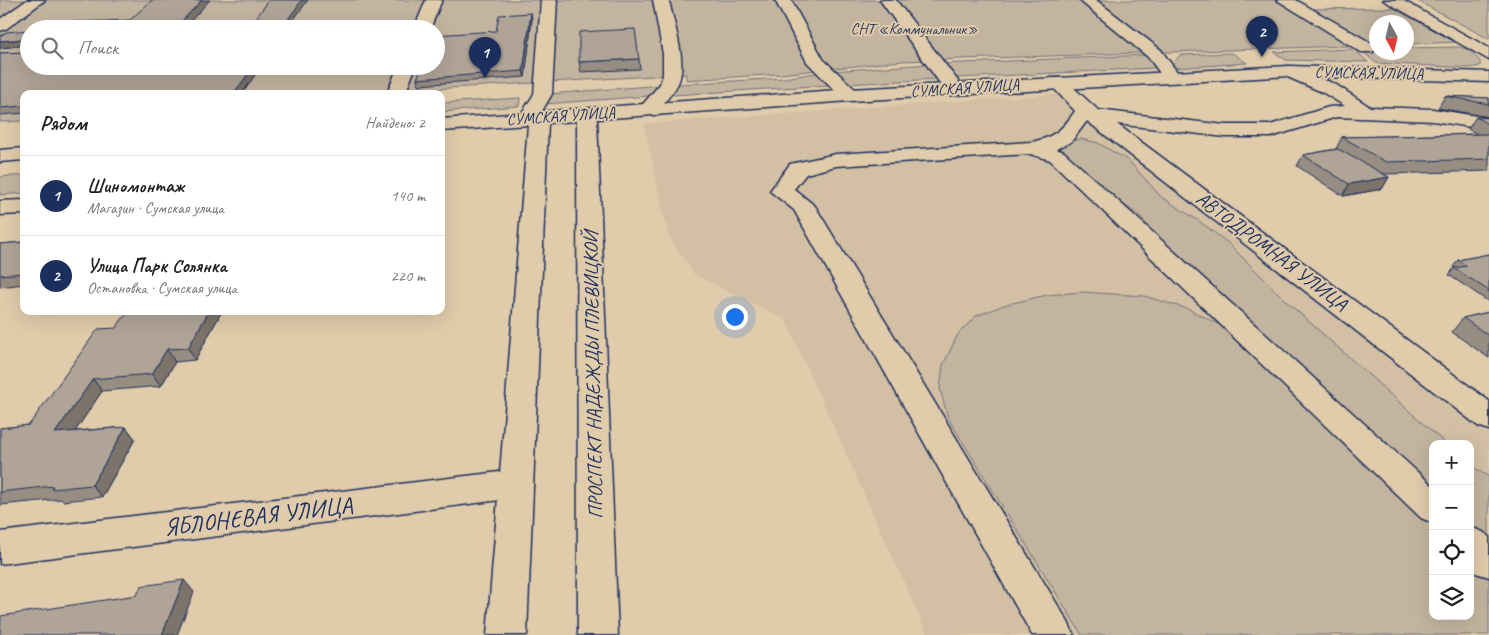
<!DOCTYPE html>
<html lang="ru">
<meta charset="utf-8">
<style>
body{margin:0;font-family:Caveat,sans-serif;background:#f2f2f2;color:#202124}
.controls{position:absolute;right:15px;bottom:15px;display:grid;overflow:hidden;border-radius:10px;box-shadow:0 5px 20px #0002}
.controls button{width:45px;height:45px;display:grid;place-items:center;padding:0;border:0;border-bottom:1px solid #e0e0e0;background:#fff;color:#202124;font:25px sans-serif}
.compass{position:absolute;left:1369px;top:15px;width:45px;height:45px;border-radius:50%;background:#fff;box-shadow:0 5px 20px #0002;rotate:172deg}
.you{position:absolute;left:734px;top:316px;width:18px;height:18px;margin:-12px;border:4px solid #fff;border-radius:50%;background:#1a73e8;box-shadow:0 0 0 8px #1a73e833}
.badge{display:grid;place-items:center;width:32px;height:32px;border-radius:50%;background:#1b2f5e;color:#fff;font-size:16px;font-weight:700}
.pin{position:absolute;translate:-50% -41px;filter:drop-shadow(0 1px 2px #0008)}
.pin::after{content:'';position:absolute;top:26px;width:18px;height:15px;background:inherit;clip-path:polygon(0 0,100% 0,50% 100%)}
.list{margin:0;padding:0;list-style:none}
h2{display:flex;justify-content:space-between;align-items:center;height:65px;margin:0;padding:0 20px;font-size:21px}
h2 small{font-size:16px;font-weight:400;color:#757577}
.list li{display:grid;grid-template-columns:32px 1fr auto;gap:15px;align-items:center;box-sizing:border-box;height:80px;padding:0 20px;border-top:1px solid #e0e0e0}
.list b{display:block;font-size:19px;white-space:nowrap}
.list p{margin:0;font-size:16px;white-space:nowrap;color:#757577}
.list em{font-size:16px;font-style:normal;color:#757577}
.icon{flex:none;width:28px;height:28px;fill:none;stroke:currentColor;stroke-width:2;stroke-linecap:round;stroke-linejoin:round}
.map{position:relative;flex:none;width:1489px;height:635px;overflow:hidden}
.search{position:absolute;background:#fff;box-shadow:0 5px 20px #0002;left:20px;top:20px;width:425px;height:55px;display:flex;align-items:center;gap:12px;box-sizing:border-box;padding:0 18px;border-radius:28px;color:#757577;font-size:19px}
.panel{position:absolute;background:#fff;box-shadow:0 5px 20px #0002;left:20px;top:90px;width:425px;height:225px;border-radius:10px}
.map>svg:first-child{display:block}
</style>
<div class="map">
<svg width="1489" height="635" viewBox="0 0 1489 635">
<rect width="100%" height="100%" fill="#e0cbaa"/>
<filter id="ink" filterUnits="userSpaceOnUse"><feTurbulence type="fractalNoise" baseFrequency=".02" numOctaves="2"/><feDisplacementMap in="SourceGraphic" scale="10" xChannelSelector="R" yChannelSelector="G"/><feConvolveMatrix kernelMatrix="1 2 1 2 8 2 1 2 1" color-interpolation-filters="sRGB"/></filter>
<g filter="url(#ink)">
<path fill="#d2bfa4" fill-rule="evenodd" d="M 1074,93 L 1489,421 L 1489,635 L 928,635 L 785,319 L 695,275 L 668,235 L 644,124 ZM 1433,444 L 1470,444 L 1470,616 L 1433,616 Z"/>
<g fill="#c3b49f" stroke="#6f727e" fill-rule="evenodd">
<path d="M 0,0 L 1286,0 L 1305,9 L 1393,8 L 1457,42 L 1407,44 L 1406,22 L 1376,22 L 1376,45 L 901,61 L 781,74 L 686,80 L 686,74 L 347,94 L 24,94 L 24,121 L 0,122 ZM 29,29 L 436,29 L 436,66 L 29,66 Z"/>
<polygon points="1416,0 1489,0 1489,39"/>
<polygon points="1460,47 1469,50 1480,61 1480,66 1470,68 1376,63 1360,49 1376,49 1376,52 1406,52 1407,48"/>
<polygon points="1353,49 1368,62 1286,60 1274,52"/>
<polygon points="1232,53 1247,63 1175,68 1172,66 1180,55"/>
<polygon points="1148,55 1156,68 957,78 949,76 940,64"/>
<polygon points="929,64 938,76 937,79 846,84 831,71"/>
<polygon points="822,72 831,81 828,85 673,95 669,92 680,84 784,78"/>
<polygon points="662,85 649,96 545,104 549,94"/>
<polygon points="520,98 519,106 441,112 441,103"/>
<polygon points="1081,139 1098,143 1129,161 1161,197 1199,221 1228,243 1286,301 1446,444 1433,444 1433,496 1158,242 1142,218 1108,193 1092,179 1085,169 1066,157 1060,149 1070,141"/>
<polygon points="24,175 24,193 0,195 0,177"/>
<polygon points="1081,292 1144,296 1188,309 1222,326 1262,355 1433,518 1433,616 1470,616 1470,554 1489,572 1489,635 1082,635 948,418 940,389 943,365 958,334 976,316 1004,305 1047,295"/>
<polygon points="1470,465 1489,477 1489,547 1470,530"/>
</g>
<g fill="none" stroke-linecap="round" stroke-linejoin="round">
<g stroke="#1b2f5e" stroke-width="3">
<g id="minor">
<polygon points="27,0 45,0 6,29 0,31 0,19"/>
<polygon points="426,0 442,0 430,29 414,29"/>
<polygon points="541,0 557,0 552,94 535,123 521,123 518,119 534,94"/>
<path d="M 653,0 L 669,0 C 673,22 687,60 679,81 C 676,89 669,97 663,104 C 656,112 653,117 641,114 L 638,110 L 660,84 L 663,75 L 663,54 Z"/>
<polygon points="775,0 791,0 823,59 857,91 859,95 857,99 843,99 807,62"/>
<polygon points="880,0 896,0 961,85 963,89 961,93 947,93"/>
<polygon points="1079,0 1096,0 1161,50 1180,76 1177,80 1165,80 1149,58"/>
<polygon points="1277,0 1296,0 1373,44 1375,48 1373,52 1361,52"/>
<polygon points="1383,0 1402,0 1489,48 1489,60"/>
<polygon points="398,66 416,66 405,94 387,94"/>
<path d="M 1289,66 L 1335,84 L 1370,107 L 1433,109 L 1489,118 L 1489,130 L 1433,121 L 1337,117 L 1271,137 L 1225,137 L 1117,124 L 1489,401 L 1489,430 L 1478,426 L 1087,121 L 1071,142 L 1056,149 L 1064,152 L 1433,486 L 1433,523 L 1421,518 L 1050,160 L 1030,154 L 836,166 L 806,174 L 794,189 L 815,206 L 1068,622 L 1074,635 L 1032,635 L 794,210 L 770,191 L 790,164 L 836,154 L 1031,142 C 1053,138 1063,129 1075,111 L 1048,82 L 1051,78 L 1063,78 L 1098,110 L 1225,125 L 1270,125 L 1329,107 L 1345,106 L 1322,92 L 1283,75 L 1280,71 L 1283,67 Z"/>
<polygon points="24,200 24,214 0,215 0,201"/>
<polygon points="516,470 528,474 533,484 528,494 516,498 0,564 0,532"/>
<polygon points="1470,527 1483,532 1489,537 1489,577 1476,573 1470,567"/>
</g>
</g>
<g stroke="#1b2f5e" stroke-width="3">
<g id="major">
<polygon points="1289,66 1489,72 1489,82 1289,76 850,101 597,119 618,635 578,635 577,121 548,123 527,635 487,635 528,125 441,131 441,119 850,89"/>
<polygon points="24,148 24,160 0,162 0,150"/>
</g>
</g>
<use href="#minor" fill="#e0cbaa" fill-rule="evenodd"/>
<use href="#major" fill="#e0cbaa" fill-rule="evenodd"/>
</g>
<g fill="#978d82" stroke="#1b2f5e">
<polygon points="532,19 525,77 419,85 417,79"/>
<polygon points="29,30 261,66 242,94 24,94 24,113 0,115 0,53 27,52 26,45 0,48"/>
<polygon points="639,59 640,69 581,72 579,62"/>
<polygon points="1445,96 1489,98 1489,117 1438,108"/>
<polygon points="1476,117 1489,118 1489,171 1383,174 1389,177 1382,189 1343,196 1297,166 1303,155 1336,149 1342,137 1477,134 1468,129"/>
<polygon points="24,242 24,284 0,287 0,244"/>
<polygon points="1489,254 1489,302 1449,275 1454,268 1453,267 1458,260"/>
<polygon points="222,311 195,360 175,362 161,386 102,391 75,431 126,427 135,439 102,497 63,501 61,499 0,505 0,428 29,425 116,328"/>
<polygon points="1489,312 1489,358 1452,332 1463,318"/>
</g>
<g fill="#7b736a" stroke="#1b2f5e">
<polygon points="202,0 210,0 183,29 179,24"/>
<polygon points="302,0 308,0 287,29 281,29"/>
<polygon points="531,13 532,19 525,77 523,71"/>
<polygon points="25,39 29,45 0,48 0,41"/>
<polygon points="254,66 261,66 242,94 234,94"/>
<polygon points="1389,177 1382,189 1343,196 1349,184"/>
<polygon points="209,311 222,311 195,360 188,348"/>
<polygon points="167,349 175,362 161,386 152,374"/>
<polygon points="93,379 102,391 66,445 55,433"/>
<polygon points="126,427 135,439 102,497 92,485"/>
<polygon points="184,580 194,592 177,635 162,635"/>
</g>
<g fill="#b0a497" stroke="#1b2f5e">
<polygon points="152,0 202,0 179,24 254,21 269,0 302,0 281,29 63,29 65,29 73,22 130,20"/>
<polygon points="531,13 523,71 417,79 422,66 436,66 436,35 496,31 499,15"/>
<polygon points="635,29 639,59 579,62 579,32"/>
<polygon points="29,30 29,66 254,66 234,93 24,94 24,106 0,108 0,53 27,52 25,39 0,41 0,36 7,32"/>
<polygon points="1445,96 1489,98 1489,104"/>
<polygon points="1476,117 1489,118 1489,125"/>
<polygon points="1489,134 1489,159 1386,162 1342,137"/>
<polygon points="1338,149 1389,177 1349,184 1303,155"/>
<polygon points="24,242 24,273 0,275 0,244"/>
<polygon points="1489,254 1489,291 1454,268 1467,266 1458,260"/>
<polygon points="128,311 209,311 188,348 167,349 152,374 93,379 55,433 126,427 92,485 52,489 53,486 0,492 0,428 29,425 98,329 116,328"/>
<polygon points="1489,312 1489,336 1463,318"/>
<polygon points="184,580 162,635 0,635 1,616 137,595 141,586"/>
</g>
</g>
<g text-anchor="middle" dominant-baseline="central" stroke-width="4" stroke-linejoin="round" paint-order="stroke">
<g font-size="16" fill="#2c3c64" stroke="#e0cbaa">
<text x="914" y="29">СНТ «Коммунальник»</text>
</g>
<g font-size="16" fill="#1b2f5e" stroke="#e0cbaa">
<text transform="translate(1369 73) rotate(1)">СУМСКАЯ УЛИЦА</text>
<text transform="translate(965 88) rotate(-4)">СУМСКАЯ УЛИЦА</text>
<text transform="translate(561 116) rotate(-4)">СУМСКАЯ УЛИЦА</text>
</g>
<g font-size="20" fill="#1b2f5e" stroke="#e0cbaa">
<text transform="translate(1272 251) rotate(37)">АВТОДРОМНАЯ УЛИЦА</text>
<text transform="translate(593 375) rotate(-91)">ПРОСПЕКТ НАДЕЖДЫ ПЛЕВИЦКОЙ</text>
</g>
<g font-size="24" fill="#1b2f5e" stroke="#e0cbaa">
<text transform="translate(258 516) rotate(-7)">ЯБЛОНЕВАЯ УЛИЦА</text>
</g>
</g>
</svg>
<div class="controls">
<button>+</button>
<button>−</button>
<button><svg class="icon" aria-label="locate" viewBox="0 0 24 24"><circle cx="12" cy="12" r="6"/><path d="M12 2v4M12 18v4M2 12h4M18 12h4"/></svg></button>
<button><svg class="icon" aria-label="layers" viewBox="0 0 24 24"><path d="M12 4l9 5-9 5-9-5zM3 14l9 5 9-5"/></svg></button>
</div>
<svg class="compass" viewBox="-18 -18 36 36"><path d="M0-13l5 13h-10z" fill="#e53935"/><path d="M0 13l5-13h-10z" fill="#757577"/></svg>
<div class="you"></div>
<div class="pin badge" style="left:485px;top:78px">1</div>
<div class="pin badge" style="left:1262px;top:57px">2</div>
<div class="search"><svg class="icon" aria-label="search" viewBox="0 0 24 24"><circle cx="10" cy="10" r="6"/><path d="M15 15l6 6"/></svg>Поиск</div>
<section class="panel">
<h2>Рядом<small>Найдено: 2</small></h2>
<ul class="list">
<li><span class="badge">1</span><div><b>Шиномонтаж</b><p>Магазин · Сумская улица</p></div><em>140 m</em></li>
<li><span class="badge">2</span><div><b>Улица Парк Солянка</b><p>Остановка · Сумская улица</p></div><em>220 m</em></li>
</ul>
</section>
</div>
